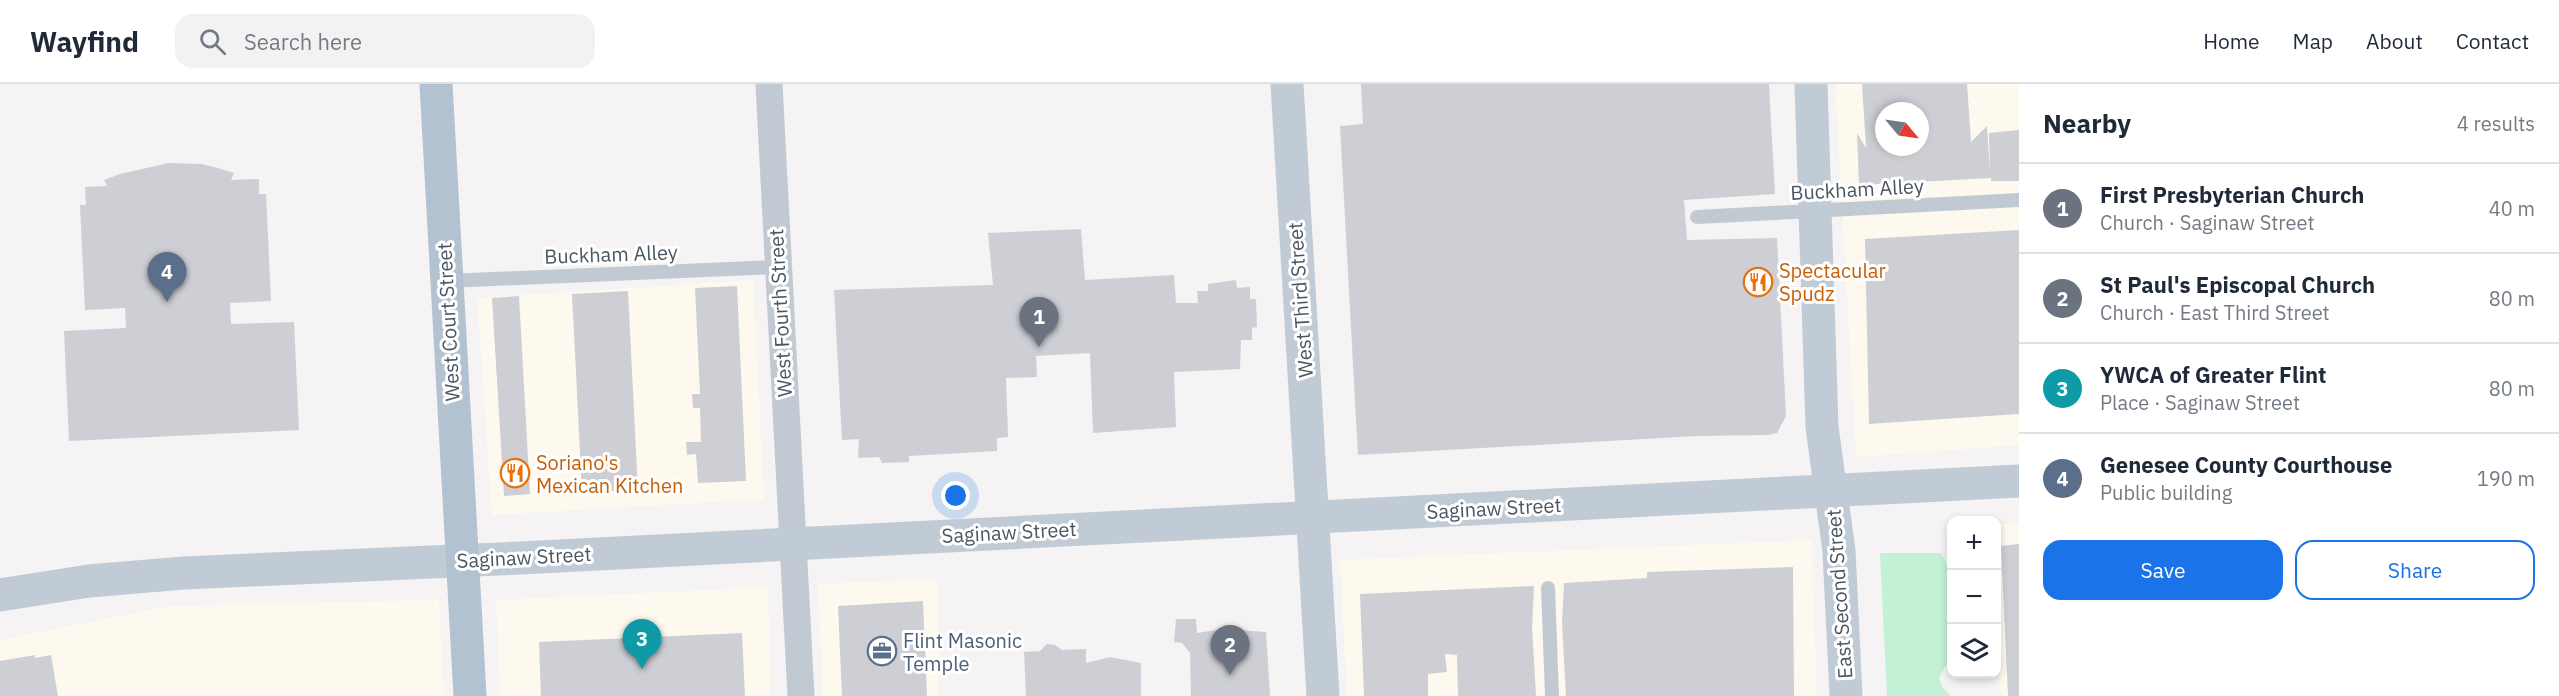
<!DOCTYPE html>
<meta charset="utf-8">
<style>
body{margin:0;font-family:"IBM Plex Sans",sans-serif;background:#f2f2f3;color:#1f2937}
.controls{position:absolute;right:18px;bottom:18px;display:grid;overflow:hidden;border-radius:12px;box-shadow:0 3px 9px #0003}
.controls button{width:54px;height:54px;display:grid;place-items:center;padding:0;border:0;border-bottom:2px solid #e0e1e3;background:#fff;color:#1f2937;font:30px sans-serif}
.compass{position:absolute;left:1875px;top:18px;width:54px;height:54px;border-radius:50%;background:#fff;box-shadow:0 3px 9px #0003;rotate:119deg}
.you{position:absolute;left:956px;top:412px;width:21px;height:21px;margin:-15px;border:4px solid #fff;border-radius:50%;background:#1a73e8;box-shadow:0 0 0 9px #1a73e833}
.badge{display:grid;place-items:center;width:39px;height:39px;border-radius:50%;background:#1a73e8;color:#fff;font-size:20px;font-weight:700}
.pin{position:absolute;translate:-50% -50px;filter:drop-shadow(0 2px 3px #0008)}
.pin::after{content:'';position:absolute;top:32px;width:21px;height:18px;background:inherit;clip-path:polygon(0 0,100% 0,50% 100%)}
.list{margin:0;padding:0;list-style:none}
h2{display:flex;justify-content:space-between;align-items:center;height:78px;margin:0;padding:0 24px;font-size:26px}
h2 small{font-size:20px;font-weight:400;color:#747a83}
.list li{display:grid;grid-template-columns:39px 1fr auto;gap:18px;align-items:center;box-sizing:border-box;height:90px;padding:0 24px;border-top:2px solid #e0e1e3}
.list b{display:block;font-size:22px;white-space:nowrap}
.list p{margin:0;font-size:20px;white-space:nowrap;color:#747a83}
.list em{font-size:20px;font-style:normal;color:#747a83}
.actions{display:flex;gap:12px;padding:18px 24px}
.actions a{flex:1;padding:14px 0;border:2px solid #1a73e8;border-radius:18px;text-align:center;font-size:21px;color:#1a73e8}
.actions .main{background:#1a73e8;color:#fff}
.icon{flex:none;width:33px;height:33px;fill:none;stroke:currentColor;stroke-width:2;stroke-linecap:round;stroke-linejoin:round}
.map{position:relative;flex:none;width:2019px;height:612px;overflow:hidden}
header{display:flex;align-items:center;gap:36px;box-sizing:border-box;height:84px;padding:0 30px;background:#fff;border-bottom:2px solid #e0e1e3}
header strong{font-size:28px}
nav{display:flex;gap:33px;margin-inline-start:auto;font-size:21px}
.search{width:420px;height:54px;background:#f2f2f3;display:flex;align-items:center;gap:15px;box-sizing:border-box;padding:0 21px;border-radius:18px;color:#747a83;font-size:22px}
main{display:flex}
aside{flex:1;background:#fff}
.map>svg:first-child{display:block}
</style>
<header>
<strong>Wayfind</strong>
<div class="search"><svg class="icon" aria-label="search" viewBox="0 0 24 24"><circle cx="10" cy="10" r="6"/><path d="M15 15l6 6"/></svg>Search here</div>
<nav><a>Home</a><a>Map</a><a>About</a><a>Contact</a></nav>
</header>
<main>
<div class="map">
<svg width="2019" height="612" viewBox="0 0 2019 612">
<rect width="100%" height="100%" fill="#f5f3f3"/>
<g fill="#fdf9ef" fill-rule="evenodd">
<path d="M 1835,0 L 2019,0 L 2019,361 L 1856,373 ZM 1884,27 L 1920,27 L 1920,63 L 1884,63 Z"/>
<polygon points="753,196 764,415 492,431 477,214"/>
<polygon points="2019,439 2019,612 2001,612 1996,542 1996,440"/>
<polygon points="1811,456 1817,612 1347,612 1340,476"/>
<polygon points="937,495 939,612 823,612 818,500"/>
<polygon points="768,503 771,612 500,612 496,516"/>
<polygon points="439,516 444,612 0,612 0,556 169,522"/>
</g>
<polygon fill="#c3f1d5" points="1880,469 1941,469 1951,487 1951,576 1944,584 1939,594 1943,604 1951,612 1887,612"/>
<g fill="#cdcfd5" fill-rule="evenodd">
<polygon points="1361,0 1769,0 1775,110 1684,116 1687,156 1777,154 1786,332 1777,349 1768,351 1697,352 1358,371 1340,42 1363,40"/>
<path d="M 1862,0 L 1967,0 L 1971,58 L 1987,42 L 1990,88 L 1989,49 L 2019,46 L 2019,97 L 1991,97 L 1991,94 L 1859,101 L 1857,49 L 1866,64 ZM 1884,27 L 1920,27 L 1920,63 L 1884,63 Z"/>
<polygon points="169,79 201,80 218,84 234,89 231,96 259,95 259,110 266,110 271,217 230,219 231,240 294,238 299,346 69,357 64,247 126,244 125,224 85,226 80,121 86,121 85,103 107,102 104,96 120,90"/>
<polygon points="1081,145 1085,196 1174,191 1176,219 1198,219 1197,207 1208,207 1208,200 1236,196 1237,204 1250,203 1250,215 1256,215 1257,243 1252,244 1252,256 1241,256 1240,285 1174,288 1176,343 1093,349 1090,269 1036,272 1037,293 1006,294 1008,353 997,354 997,367 909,372 909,378 882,379 879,373 858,374 859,355 842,356 834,206 993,201 988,149"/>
<polygon points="2019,146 2019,330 1869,340 1865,155"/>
<polygon points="737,202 746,397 698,399 696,370 687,371 686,358 701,358 700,324 693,324 692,310 700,310 695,204"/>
<polygon points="628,207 638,406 582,409 572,210"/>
<polygon points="519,212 530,410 504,412 492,214"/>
<polygon points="2019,460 2019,612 2008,612 2001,462"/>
<polygon points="1793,483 1794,612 1566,612 1562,539 1564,499 1647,494 1647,488"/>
<polygon points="1534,502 1532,543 1536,612 1458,612 1457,571 1445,570 1447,588 1428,590 1428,612 1364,612 1360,510"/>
<polygon points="923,517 927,612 842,612 838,522"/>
<polygon points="1176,535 1196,535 1197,549 1223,545 1266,548 1270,612 1191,612 1190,569 1182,559 1174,558"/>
<polygon points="742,549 745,612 541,612 539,558"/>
<polygon points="1047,560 1055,561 1062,566 1086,565 1086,579 1110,573 1141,579 1141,612 1026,612 1024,568 1040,567"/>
<polygon points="35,571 35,574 51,571 58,612 0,612 0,577"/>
</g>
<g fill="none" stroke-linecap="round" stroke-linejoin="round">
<g stroke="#c1cad2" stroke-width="14">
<polyline points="1697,133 2019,116"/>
<polyline points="446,197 778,183"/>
<polyline points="1548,504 1552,612"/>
</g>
<polyline stroke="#c1cad2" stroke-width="27" points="769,0 801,612"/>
<g stroke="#c1cbd6" stroke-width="33">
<polyline points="1287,0 1323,612"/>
<polyline points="1811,0 1822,343 1839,467 1846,612"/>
<polyline points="0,511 89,497 184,489 520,474 2019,397"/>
</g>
<polyline stroke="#b3c2d1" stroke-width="33" points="436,0 470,612"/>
</g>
<defs>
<g id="restaurant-ring" transform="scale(1.5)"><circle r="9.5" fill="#fff" stroke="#e8710a" stroke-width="1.5"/><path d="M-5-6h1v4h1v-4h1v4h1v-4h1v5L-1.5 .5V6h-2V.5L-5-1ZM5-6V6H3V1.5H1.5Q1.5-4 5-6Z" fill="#e8710a"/></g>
<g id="office-ring" transform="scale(1.5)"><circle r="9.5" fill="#fff" stroke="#5c6f8a" stroke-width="1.5"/><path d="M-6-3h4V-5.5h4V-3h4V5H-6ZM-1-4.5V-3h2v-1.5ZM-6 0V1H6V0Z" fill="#5c6f8a"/></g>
</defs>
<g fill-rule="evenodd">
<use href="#restaurant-ring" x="1758" y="198"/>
<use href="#restaurant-ring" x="515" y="389"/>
<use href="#office-ring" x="882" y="567"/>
</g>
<g text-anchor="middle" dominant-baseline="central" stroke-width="6" stroke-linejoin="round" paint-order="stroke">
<g font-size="20" fill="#4a5661" stroke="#fff">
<text transform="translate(1857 105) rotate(-3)">Buckham Alley</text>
<text transform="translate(611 170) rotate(-2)">Buckham Alley</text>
<text transform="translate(1300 216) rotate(-94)">West Third Street</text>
<text transform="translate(780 229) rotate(-93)">West Fourth Street</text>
<text transform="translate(448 238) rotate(-93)">West Court Street</text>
<text transform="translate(1494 424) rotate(-3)">Saginaw Street</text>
<text transform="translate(1009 448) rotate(-3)">Saginaw Street</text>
<text transform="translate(524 473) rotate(-3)">Saginaw Street</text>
<text transform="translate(1839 510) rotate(-94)">East Second Street</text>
</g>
<g font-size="20" fill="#c56008" stroke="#fff" text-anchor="start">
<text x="1779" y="186">Spectacular<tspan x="1779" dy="23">Spudz</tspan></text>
<text x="536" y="378">Soriano's<tspan x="536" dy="23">Mexican Kitchen</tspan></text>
</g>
<g font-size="20" fill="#4e5e75" stroke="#fff" text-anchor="start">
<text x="903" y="556">Flint Masonic<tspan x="903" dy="23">Temple</tspan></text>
</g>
</g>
</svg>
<div class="controls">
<button>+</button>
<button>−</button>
<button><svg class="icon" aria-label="layers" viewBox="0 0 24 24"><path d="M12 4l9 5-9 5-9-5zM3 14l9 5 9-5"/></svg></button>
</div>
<svg class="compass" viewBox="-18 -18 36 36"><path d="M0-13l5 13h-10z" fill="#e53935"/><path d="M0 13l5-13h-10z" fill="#747a83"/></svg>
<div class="you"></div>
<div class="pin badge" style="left:1039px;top:263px;background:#6b7280">1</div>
<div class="pin badge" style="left:1230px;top:591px;background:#6b7280">2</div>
<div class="pin badge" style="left:642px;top:585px;background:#0f9aa8">3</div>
<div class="pin badge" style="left:167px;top:218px;background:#5c6f8a">4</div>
</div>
<aside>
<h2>Nearby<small>4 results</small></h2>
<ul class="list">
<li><span class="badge" style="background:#6b7280">1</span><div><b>First Presbyterian Church</b><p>Church · Saginaw Street</p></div><em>40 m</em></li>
<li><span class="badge" style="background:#6b7280">2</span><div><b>St Paul's Episcopal Church</b><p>Church · East Third Street</p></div><em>80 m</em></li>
<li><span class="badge" style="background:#0f9aa8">3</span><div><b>YWCA of Greater Flint</b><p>Place · Saginaw Street</p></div><em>80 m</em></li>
<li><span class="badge" style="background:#5c6f8a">4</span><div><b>Genesee County Courthouse</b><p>Public building</p></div><em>190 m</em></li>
</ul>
<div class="actions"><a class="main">Save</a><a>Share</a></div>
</aside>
</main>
